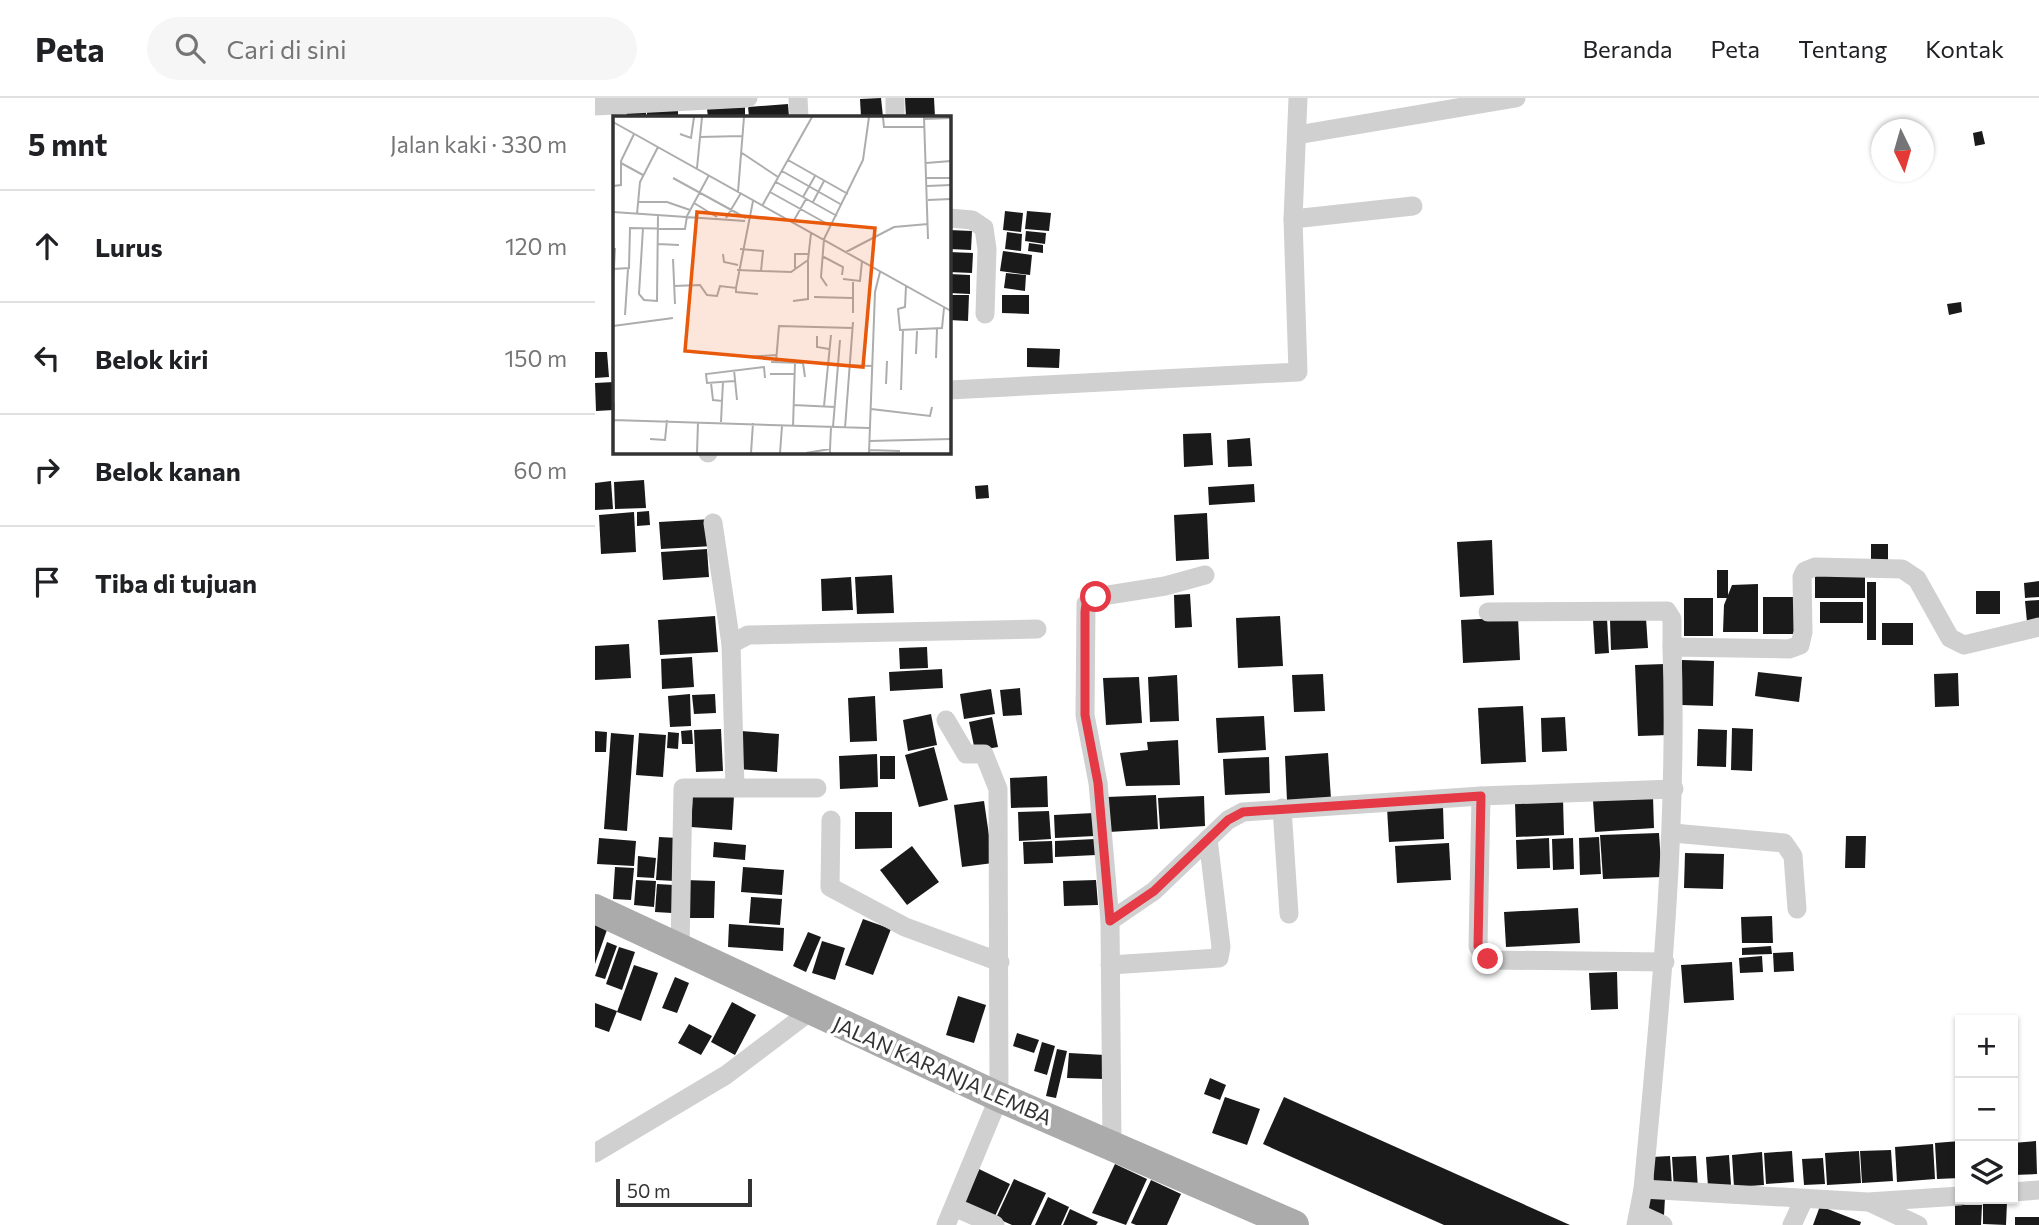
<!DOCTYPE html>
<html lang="id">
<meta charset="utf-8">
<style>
body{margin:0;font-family:Commissioner,sans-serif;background:#f6f6f6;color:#202124}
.controls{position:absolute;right:21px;bottom:21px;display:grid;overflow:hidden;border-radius:0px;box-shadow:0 2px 5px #0004}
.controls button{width:63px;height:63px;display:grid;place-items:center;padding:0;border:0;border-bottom:2px solid #e0e0e0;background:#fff;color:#202124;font:35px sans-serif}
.compass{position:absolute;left:1276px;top:21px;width:63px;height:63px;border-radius:50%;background:#fff;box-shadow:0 2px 5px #0004;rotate:175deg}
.scale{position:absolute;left:21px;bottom:18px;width:136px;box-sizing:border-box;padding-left:7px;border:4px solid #333;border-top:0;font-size:19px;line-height:24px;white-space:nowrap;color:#333;-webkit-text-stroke:5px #fff;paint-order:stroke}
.stop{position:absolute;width:21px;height:21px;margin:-16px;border:5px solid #e63946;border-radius:50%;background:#fff}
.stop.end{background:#e63946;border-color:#fff;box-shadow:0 2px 7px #0008}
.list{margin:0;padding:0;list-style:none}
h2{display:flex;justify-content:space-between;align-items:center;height:91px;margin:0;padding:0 28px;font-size:30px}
h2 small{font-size:23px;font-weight:400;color:#757577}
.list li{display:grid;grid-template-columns:46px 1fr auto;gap:21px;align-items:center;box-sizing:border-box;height:112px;padding:0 28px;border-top:2px solid #e0e0e0}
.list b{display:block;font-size:26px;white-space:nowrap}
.list em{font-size:23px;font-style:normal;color:#757577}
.icon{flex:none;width:38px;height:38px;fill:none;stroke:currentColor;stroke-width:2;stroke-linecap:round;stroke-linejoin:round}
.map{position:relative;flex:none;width:1444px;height:1127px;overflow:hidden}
header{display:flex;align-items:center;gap:42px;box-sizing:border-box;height:98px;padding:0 35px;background:#fff;border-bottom:2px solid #e0e0e0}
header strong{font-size:33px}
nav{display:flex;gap:38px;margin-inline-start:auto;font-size:24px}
.search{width:490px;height:63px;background:#f6f6f6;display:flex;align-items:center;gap:18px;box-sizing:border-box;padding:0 24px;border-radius:38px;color:#757577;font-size:26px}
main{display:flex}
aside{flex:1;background:#fff}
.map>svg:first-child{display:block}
</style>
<header>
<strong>Peta</strong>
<div class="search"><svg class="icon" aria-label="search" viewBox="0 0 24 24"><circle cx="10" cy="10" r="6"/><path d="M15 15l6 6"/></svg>Cari di sini</div>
<nav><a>Beranda</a><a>Peta</a><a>Tentang</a><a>Kontak</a></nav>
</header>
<main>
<aside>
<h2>5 mnt<small>Jalan kaki · 330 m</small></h2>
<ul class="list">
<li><svg class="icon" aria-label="ahead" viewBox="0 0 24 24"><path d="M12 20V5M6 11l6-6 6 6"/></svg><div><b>Lurus</b></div><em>120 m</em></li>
<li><svg class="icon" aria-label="left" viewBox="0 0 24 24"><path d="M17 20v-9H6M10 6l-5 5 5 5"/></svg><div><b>Belok kiri</b></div><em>150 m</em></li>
<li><svg class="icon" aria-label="right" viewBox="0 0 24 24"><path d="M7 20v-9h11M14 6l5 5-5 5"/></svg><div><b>Belok kanan</b></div><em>60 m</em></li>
<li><svg class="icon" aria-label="arrive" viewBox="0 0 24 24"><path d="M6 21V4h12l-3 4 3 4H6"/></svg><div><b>Tiba di tujuan</b></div></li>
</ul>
</aside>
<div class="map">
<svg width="1444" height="1127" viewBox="0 0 1444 1127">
<rect width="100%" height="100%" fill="#fff"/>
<g fill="#1a1a1a">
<polygon points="286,0 288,19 266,19 265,1"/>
<polygon points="310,0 339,0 340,19 311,19"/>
<polygon points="193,6 194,19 154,19 153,9"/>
<polygon points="150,9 150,19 113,19 112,11"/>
<polygon points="83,12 83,19 52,19 52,14"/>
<polygon points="51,13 51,19 32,19 31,14"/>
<polygon points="1387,33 1390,46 1380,48 1378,35"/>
<polygon points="410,113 428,115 426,134 408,132"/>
<polygon points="432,113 456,115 454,133 430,131"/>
<polygon points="354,132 377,133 376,152 354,151"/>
<polygon points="431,133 451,135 450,146 430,143"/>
<polygon points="412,134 427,136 426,153 410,151"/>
<polygon points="434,145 448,147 448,155 433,153"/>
<polygon points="408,153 437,157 435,177 405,173"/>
<polygon points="354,154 378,155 377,175 354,174"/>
<polygon points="411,175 431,177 430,193 409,190"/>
<polygon points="354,176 375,177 375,196 354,195"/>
<polygon points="354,197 374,197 373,223 354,222"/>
<polygon points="407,197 434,197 434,216 407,215"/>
<polygon points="1366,204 1367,214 1354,217 1352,206"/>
<polygon points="432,250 465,251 464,270 432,269"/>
<polygon points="0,254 12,254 14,279 0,280"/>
<polygon points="19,284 19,312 1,313 0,285"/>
<polygon points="616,335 618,367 589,369 588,336"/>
<polygon points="655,340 657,368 633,369 632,342"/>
<polygon points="49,382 51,410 20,411 19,384"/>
<polygon points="16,383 18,411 0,412 0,385"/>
<polygon points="659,386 660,404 614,407 613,389"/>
<polygon points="393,387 394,400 381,401 380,388"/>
<polygon points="54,413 55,427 42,428 42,414"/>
<polygon points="39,414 41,454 6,456 4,417"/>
<polygon points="612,415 614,461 581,463 579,417"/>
<polygon points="117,421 118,448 66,451 64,424"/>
<polygon points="897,442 899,497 865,499 862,444"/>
<rect x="1276" y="446" width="17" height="17"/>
<polygon points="112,451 114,479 68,482 66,454"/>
<rect x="1122" y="472" width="11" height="28"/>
<polygon points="1270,473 1270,500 1220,500 1220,474"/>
<polygon points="297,477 299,515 262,516 260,479"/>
<polygon points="256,479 258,512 227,513 226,481"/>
<polygon points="1444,483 1444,499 1430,500 1429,485"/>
<rect x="1272" y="484" width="9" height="58"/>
<polygon points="1163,486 1163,534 1128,534 1129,507 1137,487"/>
<rect x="1381" y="493" width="24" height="23"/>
<polygon points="595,496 597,529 580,530 579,497"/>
<rect x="1168" y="499" width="32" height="37"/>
<rect x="1089" y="500" width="29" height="38"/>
<polygon points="1444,502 1444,523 1432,524 1430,503"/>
<rect x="1225" y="504" width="43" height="21"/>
<polygon points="120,518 123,554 65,557 63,522"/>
<polygon points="685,518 688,568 643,570 641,520"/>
<polygon points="923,519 925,562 868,565 866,522"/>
<polygon points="1051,520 1053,550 1016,552 1015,522"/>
<polygon points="1012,521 1014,555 1000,556 998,522"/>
<rect x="1287" y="525" width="31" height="22"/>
<polygon points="34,546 36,580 0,582 0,548"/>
<polygon points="332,549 333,570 305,571 304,550"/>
<polygon points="97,559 99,589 67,591 66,561"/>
<polygon points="1087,562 1119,563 1118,608 1086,607"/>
<polygon points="1070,566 1073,637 1043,638 1040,567"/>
<polygon points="347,571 348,590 295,593 294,574"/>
<polygon points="1163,574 1207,579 1204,604 1160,598"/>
<polygon points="1363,575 1364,608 1340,609 1339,576"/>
<polygon points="728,576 730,613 699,614 697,577"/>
<polygon points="582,577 584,623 555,624 553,579"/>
<polygon points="544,579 547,625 511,627 508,580"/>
<polygon points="425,590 427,617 408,618 405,592"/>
<polygon points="396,591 400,616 369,621 365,596"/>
<polygon points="95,596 96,628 75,629 73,598"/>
<polygon points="120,596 121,615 99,616 97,597"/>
<polygon points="280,598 282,643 255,644 253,600"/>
<polygon points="928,608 931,664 886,666 883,610"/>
<polygon points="336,616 342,647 313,653 308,622"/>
<polygon points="669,618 671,652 623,655 621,620"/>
<polygon points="397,619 403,649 380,653 374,624"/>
<polygon points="970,619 972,653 947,654 946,620"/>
<polygon points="1137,630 1158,631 1157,673 1136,672"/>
<polygon points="126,631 128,673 101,674 99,632"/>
<polygon points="1103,631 1132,632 1131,669 1102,668"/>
<polygon points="97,632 98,646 87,646 86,633"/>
<polygon points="0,633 12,634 11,654 0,654"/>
<polygon points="146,633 184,636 182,674 143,671"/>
<polygon points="73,634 84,635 83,651 72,650"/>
<polygon points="16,635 39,637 32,733 9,731"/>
<polygon points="44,635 71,637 68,679 41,677"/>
<polygon points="583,642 585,687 531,688 525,655 553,652 552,644"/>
<polygon points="339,649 353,702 324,709 310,657"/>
<polygon points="733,655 736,701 692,703 690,658"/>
<polygon points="282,656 283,689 245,691 244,658"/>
<rect x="285" y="658" width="15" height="23"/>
<polygon points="674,659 675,695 630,697 628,661"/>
<polygon points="452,678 453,709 416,710 415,680"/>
<polygon points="98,695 139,698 137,732 96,729"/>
<polygon points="561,697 563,731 514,734 512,699"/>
<polygon points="609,698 610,728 565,731 563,700"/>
<polygon points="1058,699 1059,730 1000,734 998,702"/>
<polygon points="968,701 969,737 921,739 920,704"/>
<polygon points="389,703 398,765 367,769 359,707"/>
<polygon points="848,708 849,741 794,744 792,710"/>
<polygon points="454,713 456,741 424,743 423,714"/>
<polygon points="260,714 297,714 297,750 260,751"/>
<polygon points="499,715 500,738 460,740 459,717"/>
<polygon points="1064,735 1067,779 1008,781 1005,737"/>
<polygon points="1251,738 1271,738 1270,770 1250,770"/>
<polygon points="64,739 83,740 80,783 61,782"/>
<polygon points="1004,739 1006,776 985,777 984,740"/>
<polygon points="4,740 41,743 39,768 2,766"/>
<polygon points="954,740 955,770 922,771 921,742"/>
<polygon points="978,740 979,771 958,772 957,741"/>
<polygon points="500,741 501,757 460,759 460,743"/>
<polygon points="457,743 458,765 429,766 428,744"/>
<polygon points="119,744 151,747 150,762 118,759"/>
<polygon points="854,745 856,782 802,785 800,748"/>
<polygon points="317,748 344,784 312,807 285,772"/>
<polygon points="1090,755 1129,756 1128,791 1089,790"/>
<polygon points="43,758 61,760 59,780 42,779"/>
<polygon points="20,769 39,770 36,802 18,801"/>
<polygon points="148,769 189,772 187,797 146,794"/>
<polygon points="41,782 61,783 59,809 39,807"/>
<polygon points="90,782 120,783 119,820 89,820"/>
<polygon points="501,782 503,807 469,808 468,783"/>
<polygon points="62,786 79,787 77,815 60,814"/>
<polygon points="156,799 187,801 185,827 154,825"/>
<polygon points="983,810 985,845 911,849 909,814"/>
<polygon points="1177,818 1178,845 1147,845 1146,819"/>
<polygon points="268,821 296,831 278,877 250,867"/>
<polygon points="0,824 13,829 0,866"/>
<polygon points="134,826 189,830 188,853 133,849"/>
<polygon points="213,834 226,839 211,874 198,868"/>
<polygon points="227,843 250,850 240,882 217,875"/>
<polygon points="12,844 22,848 10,881 0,878"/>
<polygon points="1176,848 1177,856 1147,857 1147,850"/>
<polygon points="24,849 40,854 27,892 11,886"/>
<polygon points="1198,854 1199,873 1179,874 1178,855"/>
<polygon points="1167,858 1168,874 1145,875 1144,860"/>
<polygon points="1137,864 1139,902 1089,905 1086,867"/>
<polygon points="39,867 63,875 46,923 22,914"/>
<polygon points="1022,874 1023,911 996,912 994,875"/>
<polygon points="80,879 94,885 82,915 67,910"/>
<polygon points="363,898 391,907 379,945 351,937"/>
<polygon points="137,904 161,917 140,957 116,944"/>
<polygon points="0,905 22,913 14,934 0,929"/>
<polygon points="94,926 117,938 106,957 83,945"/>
<polygon points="422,935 444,942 439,955 418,948"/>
<polygon points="447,944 460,948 452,977 439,973"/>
<polygon points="462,951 472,953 461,1000 451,998"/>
<polygon points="474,955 510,957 509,981 472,980"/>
<polygon points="615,980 631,987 625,1002 609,996"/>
<polygon points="630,999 665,1011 652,1047 617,1035"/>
<polygon points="689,999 975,1127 849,1127 668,1046"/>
<polygon points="1365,1043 1365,1080 1342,1081 1340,1045"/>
<polygon points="1441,1043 1442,1076 1418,1077 1418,1045"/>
<polygon points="1338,1046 1340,1081 1302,1084 1300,1049"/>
<polygon points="1296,1052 1298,1083 1267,1085 1265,1053"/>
<polygon points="1197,1053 1199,1084 1171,1086 1169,1055"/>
<polygon points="1264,1053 1266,1085 1232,1087 1230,1055"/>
<polygon points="1167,1054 1169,1087 1139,1089 1137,1057"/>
<polygon points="1134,1057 1136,1087 1113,1089 1111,1059"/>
<polygon points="1075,1058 1077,1087 1059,1088 1057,1059"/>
<polygon points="1101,1058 1103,1091 1079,1092 1077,1059"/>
<polygon points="1228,1060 1230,1086 1209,1087 1207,1061"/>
<polygon points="520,1066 552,1081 531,1127 497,1115"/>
<polygon points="384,1071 415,1086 400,1118 369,1104"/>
<polygon points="419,1081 451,1095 436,1127 417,1127 401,1120"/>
<polygon points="556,1082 586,1096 572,1127 541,1127 536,1125"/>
<polygon points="453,1099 474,1109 466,1127 440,1127"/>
<polygon points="1051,1099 1070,1100 1069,1117 1050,1116"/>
<polygon points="1388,1103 1412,1104 1411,1127 1388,1126"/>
<polygon points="1360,1107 1387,1107 1386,1127 1360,1127"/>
<polygon points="1225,1108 1266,1124 1265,1127 1218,1127"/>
<polygon points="475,1111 503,1124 501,1127 468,1127"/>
<rect x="1420" y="1119" width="24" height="8"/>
</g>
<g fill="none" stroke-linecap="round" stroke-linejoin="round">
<g stroke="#d0d0d0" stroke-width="19">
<polyline points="203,0 204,19"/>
<polyline points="300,0 300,19"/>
<polyline points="0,8 153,0"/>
<polyline points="702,37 921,0"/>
<polyline points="354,120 377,122 389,130 392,151 390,216"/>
<polyline points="698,121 818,108"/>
<polyline points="354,292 703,274 698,121 703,0"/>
<polyline points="113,354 113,355"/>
<polyline points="118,425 136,546 140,690"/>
<polyline points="893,514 1072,513 1077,521 1077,549"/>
<polyline points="136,546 153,537 442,531"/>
<polyline points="687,710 694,816"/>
<polyline points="236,722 235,789 310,829 405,864"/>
<polyline points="1078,735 1189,745 1198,758 1202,811"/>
<polyline points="515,823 503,685 490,617 491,506 501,499 570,488 610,477"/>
<polyline points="85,850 88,690 222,690"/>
<polyline points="1070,864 898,862 889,858 883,848 886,698 1079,691"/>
<polyline points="515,867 624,860 626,849 613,741"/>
<polyline points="517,1047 515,823 559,793 633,722 648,714 886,698"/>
<polyline points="0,1055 131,977 217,912"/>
<polyline points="1048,1091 1273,1104 1365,1098"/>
<polyline points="1418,1094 1444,1092"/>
<polyline points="1276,1105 1323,1127"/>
<polyline points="359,1109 400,1127"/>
<polyline points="1044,1116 1068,1127"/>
<polyline points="351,1127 404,999 403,691 389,656 371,656 351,622"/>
<path d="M 1041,1127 L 1048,1091 C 1065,910 1083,731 1077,549 L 1194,551 L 1205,547 L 1208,534 L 1207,479 L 1210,473 L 1220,469 L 1307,471 L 1322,481 L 1355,540 L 1369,547 L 1444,529"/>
<polyline points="1197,1127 1209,1101"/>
</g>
<polyline stroke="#ababab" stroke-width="30" points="0,811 404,999 699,1127"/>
</g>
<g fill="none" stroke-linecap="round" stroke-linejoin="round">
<polyline stroke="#e63946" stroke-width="9" points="501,499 491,506 490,514 490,617 503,685 515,823 559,793 633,722 648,714 886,698 883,848 893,861"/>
</g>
<g text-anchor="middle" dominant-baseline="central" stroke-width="7" stroke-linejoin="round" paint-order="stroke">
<g font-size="21" fill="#333" stroke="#fff">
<text transform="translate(348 972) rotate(24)">JALAN KARANJA LEMBA</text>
</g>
</g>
<g transform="translate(18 18)">
<rect width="338" height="338" fill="#fff"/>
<path fill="none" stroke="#adadad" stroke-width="2" d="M 270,1 L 271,11 L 311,11M 311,1 L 315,123M 311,3 L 338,2M 0,6 L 338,195M 67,18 L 78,22 L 81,1M 87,21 L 129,20M 129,37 L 165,61M 175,44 L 235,78M 8,47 L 30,59M 313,47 L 338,45M 84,52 L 89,1M 169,55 L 229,89M 60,62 L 133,102M 314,62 L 338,62M 163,66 L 224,100M 0,70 L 8,69 L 8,45 L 21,18M 314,70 L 338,69M 125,76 L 131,1M 157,76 L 218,110M 190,81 L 202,60M 315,84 L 338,83M 25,86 L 54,86 L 77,94M 200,86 L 211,65M 81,87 L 104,101M 149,90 L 199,1M 0,96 L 132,105M 24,98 L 27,66 L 45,31M 113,102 L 128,77M 180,106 L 193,83M 30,112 L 26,178 L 31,184 L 44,185 L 45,99M 45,128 L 66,129M 233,136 L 281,111 L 315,108M 110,138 L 111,146 L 125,149M 209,140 L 230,151 L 229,159M 60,143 L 62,188M 182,152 L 182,138 L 196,138M 0,153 L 16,152 L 17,112 L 72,113 L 74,100 L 96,59M 124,154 L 148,155 L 150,135 L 127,133M 148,155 L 178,156 L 195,144 L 198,117M 230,163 L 247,165 L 249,145M 0,168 L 2,132M 61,170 L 87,169 L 94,179 L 104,180 L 107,170 L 123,172 L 140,85M 214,170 L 208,161 L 211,123 L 250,44 L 256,1M 293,170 L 292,191 L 285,193 L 287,214 L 329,212 L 331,192M 123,172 L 123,176 L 145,178M 201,181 L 239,182M 180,185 L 195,183 L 195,145M 240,197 L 240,164M 12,199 L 15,153M 0,210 L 60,202M 204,220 L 204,231 L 216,233M 303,238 L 304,215M 133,241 L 164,239M 323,242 L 324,213M 158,246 L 190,247 L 192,261M 163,246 L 166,210 L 240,212M 225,249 L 259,250M 121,254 L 124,284M 157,258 L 181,258M 122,265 L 94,267 L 93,258 L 151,251 L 152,262M 98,267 L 100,284 L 109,285 L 110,266M 273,268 L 274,245M 288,274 L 290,214M 180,289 L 222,291M 211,290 L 218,219M 258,293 L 317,300 L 319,291M 0,304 L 256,312M 108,306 L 109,285M 180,311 L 182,246M 220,311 L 227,224M 232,312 L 240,206M 0,313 L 1,287M 37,323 L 52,324 L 54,304M 256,325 L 338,323M 217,333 L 218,311M 256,334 L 287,335M 84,337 L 85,306M 138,337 L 140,307M 167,337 L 169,310M 193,337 L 217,333 L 217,337M 256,337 L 262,176 L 267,156"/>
<path fill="#e8590c" fill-opacity="0.15" stroke="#e8590c" stroke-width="3.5" d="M 84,96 L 262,112 L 250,251 L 72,235 Z"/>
<rect width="338" height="338" fill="none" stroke="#333" stroke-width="3.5"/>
</g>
</svg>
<div class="controls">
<button>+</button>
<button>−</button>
<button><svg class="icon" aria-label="layers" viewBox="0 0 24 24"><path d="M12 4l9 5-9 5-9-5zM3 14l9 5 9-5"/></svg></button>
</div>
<svg class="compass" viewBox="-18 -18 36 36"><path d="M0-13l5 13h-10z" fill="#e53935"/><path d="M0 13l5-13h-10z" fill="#757577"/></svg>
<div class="scale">50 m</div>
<div class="stop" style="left:501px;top:499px"></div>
<div class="stop end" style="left:893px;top:861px"></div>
</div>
</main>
